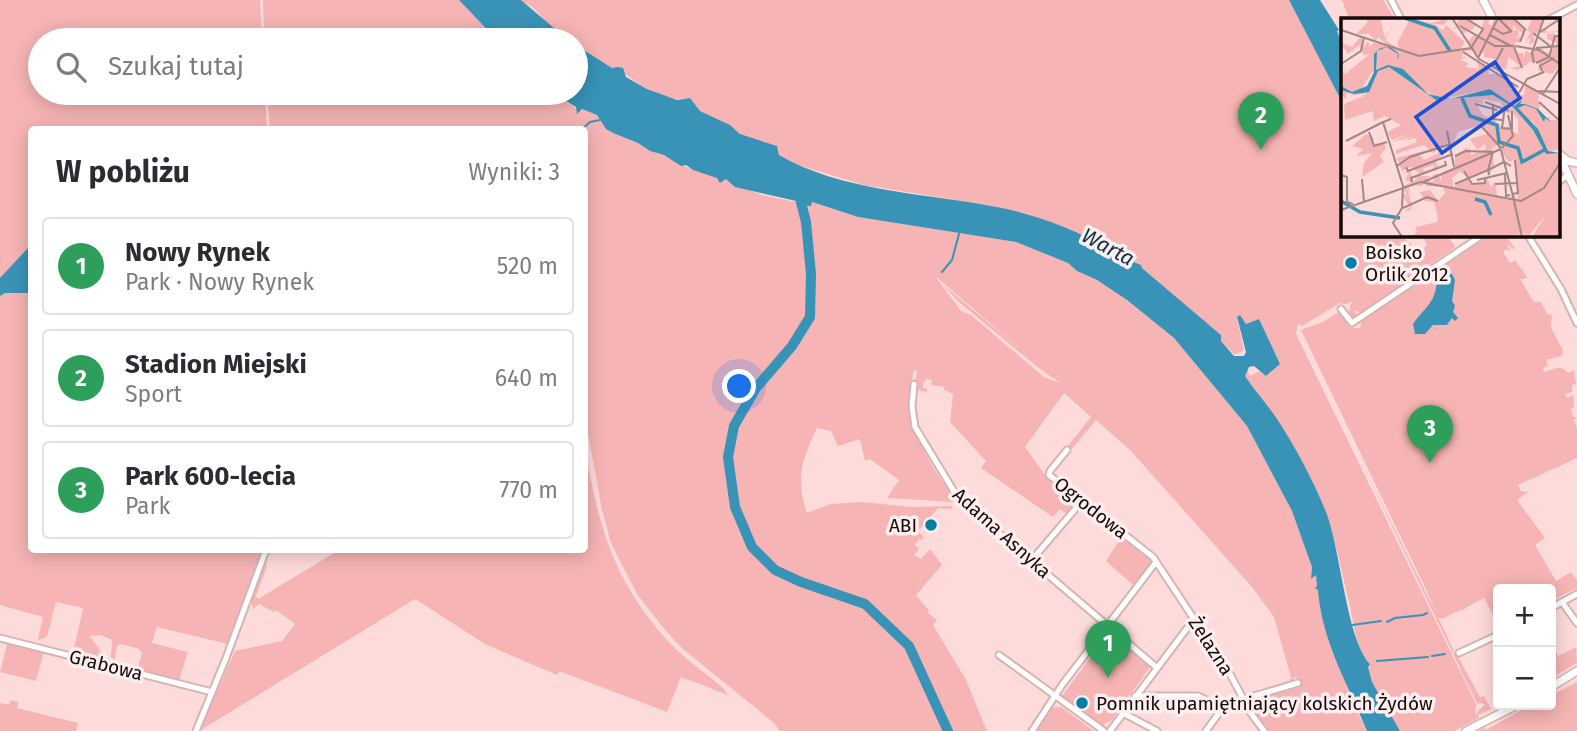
<!DOCTYPE html>
<html lang="pl">
<meta charset="utf-8">
<style>
body{margin:0;font-family:"Fira Sans",sans-serif;background:#f2f2f3;color:#2b2b33}
.controls{position:absolute;right:21px;bottom:21px;display:grid;overflow:hidden;border-radius:7px;box-shadow:0 4px 18px #0003}
.controls button{width:63px;height:63px;display:grid;place-items:center;padding:0;border:0;border-bottom:2px solid #e1e1e2;background:#fff;color:#2b2b33;font:35px sans-serif}
.you{position:absolute;left:740px;top:387px;width:24px;height:24px;margin:-18px;border:5px solid #fff;border-radius:50%;background:#1a73e8;box-shadow:0 0 0 10px #1a73e833}
.badge{display:grid;place-items:center;width:46px;height:46px;border-radius:50%;background:#017ea4;color:#fff;font-size:23px;font-weight:700}
.pin{position:absolute;translate:-50% -58px;filter:drop-shadow(0 2px 4px #0008)}
.pin::after{content:'';position:absolute;top:37px;width:24px;height:21px;background:inherit;clip-path:polygon(0 0,100% 0,50% 100%)}
.list{margin:0;padding:0;list-style:none}
h2{display:flex;justify-content:space-between;align-items:center;height:91px;margin:0;padding:0 28px;font-size:30px}
h2 small{font-size:23px;font-weight:400;color:#7c7c81}
.list li{display:grid;grid-template-columns:46px 1fr auto;gap:21px;align-items:center;box-sizing:border-box;height:98px;margin:0 14px 14px;padding:0 14px;border:2px solid #e1e1e2;border-radius:7px}
.list b{display:block;font-size:26px;white-space:nowrap}
.list p{margin:0;font-size:23px;white-space:nowrap;color:#7c7c81}
.list em{font-size:23px;font-style:normal;color:#7c7c81}
.icon{flex:none;width:38px;height:38px;fill:none;stroke:currentColor;stroke-width:2;stroke-linecap:round;stroke-linejoin:round}
.map{position:relative;flex:none;width:1577px;height:731px;overflow:hidden}
.search{position:absolute;background:#fff;box-shadow:0 4px 18px #0003;left:28px;top:28px;width:560px;height:77px;display:flex;align-items:center;gap:18px;box-sizing:border-box;padding:0 24px;border-radius:38px;color:#7c7c81;font-size:26px}
.panel{position:absolute;background:#fff;box-shadow:0 4px 18px #0003;left:28px;top:126px;width:560px;height:427px;border-radius:7px}
.map>svg:first-child{display:block}
</style>
<div class="map">
<svg width="1577" height="731" viewBox="0 0 1577 731">
<rect width="100%" height="100%" fill="#fedbdb"/>
<g fill="#f6b4b4" fill-rule="evenodd">
<polygon points="0,0 260,0 262,40 40,40 40,93 265,93 267,129 32,130 32,550 264,550 228,644 157,627 152,643 188,652 179,680 137,670 142,653 139,649 122,644 117,646 115,658 116,663 111,657 112,640 101,635 90,636 108,662 73,653 83,608 56,602 47,637 38,640 43,617 0,605"/>
<polygon points="263,0 459,0 497,40 264,40"/>
<path d="M 521,0 L 1289,0 L 1342,102 L 1342,234 L 1403,235 L 1406,240 L 1418,250 L 1427,246 L 1423,235 C 1440,235 1446,231 1455,247 L 1360,314 L 1357,310 L 1355,312 L 1357,315 L 1353,317 L 1349,314 L 1350,305 L 1354,301 L 1345,304 L 1340,303 L 1302,326 L 1298,324 L 1296,334 L 1476,704 L 1475,715 L 1485,704 L 1477,703 L 1467,683 L 1362,463 L 1437,615 L 1424,585 L 1301,330 L 1323,322 L 1339,312 L 1351,328 L 1360,328 L 1362,320 L 1366,317 L 1491,235 L 1499,235 L 1503,239 L 1502,235 L 1505,235 L 1515,248 L 1512,249 L 1507,243 L 1510,251 L 1506,249 L 1503,252 L 1510,263 L 1515,260 L 1526,275 L 1527,278 L 1520,279 L 1534,302 L 1541,302 L 1547,314 L 1552,315 L 1551,328 L 1563,350 L 1562,356 L 1546,360 L 1548,366 L 1543,368 L 1544,372 C 1554,370 1559,363 1568,373 L 1574,370 L 1576,384 L 1572,385 L 1572,392 L 1565,394 L 1567,398 L 1573,395 L 1574,407 L 1571,409 L 1573,417 L 1577,417 L 1574,420 L 1577,428 L 1577,458 L 1518,485 L 1521,491 L 1528,492 L 1517,500 L 1545,538 L 1535,545 L 1556,581 L 1571,572 L 1577,580 L 1577,588 L 1551,601 L 1551,589 L 1498,589 L 1498,624 L 1484,598 L 1465,608 L 1463,611 L 1462,609 L 1442,619 L 1438,617 L 1454,651 L 1453,654 L 1456,653 L 1480,697 L 1484,696 L 1491,709 L 1478,715 L 1479,718 L 1454,731 L 1400,731 L 1372,682 L 1368,667 L 1370,664 C 1356,649 1354,625 1350,606 C 1342,575 1337,543 1326,514 C 1307,463 1277,420 1245,376 L 1247,370 L 1250,376 L 1260,371 L 1266,376 L 1280,364 L 1259,319 L 1246,324 L 1240,315 L 1237,319 L 1244,350 L 1235,355 L 1221,341 L 1221,335 L 1140,266 L 1056,224 L 1027,214 L 988,205 L 864,185 L 795,164 L 779,155 L 777,146 L 740,134 L 730,125 L 700,111 L 690,98 C 686,98 682,99 679,99 C 669,100 655,93 646,88 C 634,82 622,69 612,68 L 576,45 L 576,40 C 555,40 545,17 531,6 C 528,4 524,3 521,0 Z"/>
<polygon points="1342,0 1383,0 1395,19 1349,19"/>
<path d="M 267,93 L 553,93 L 576,108 L 578,113 L 582,109 L 597,115 L 606,129 L 613,133 L 638,143 L 650,151 L 664,155 L 693,170 L 726,179 L 738,186 L 762,195 L 796,202 L 799,205 L 811,202 L 858,217 L 1016,242 L 1068,263 L 1077,271 L 1097,280 L 1127,300 L 1174,338 L 1247,426 L 1292,511 L 1312,567 L 1311,578 L 1316,575 L 1328,634 L 1352,701 L 1367,731 L 1266,731 L 1268,729 L 1265,725 L 1262,725 L 1251,710 L 1251,703 L 1299,684 L 1296,676 L 1290,683 L 1258,692 L 1289,681 L 1291,678 L 1274,617 L 1252,587 L 1130,450 L 1096,420 L 1070,451 L 1067,447 L 1091,417 L 1064,393 L 1025,447 L 1045,475 L 1076,500 L 1067,514 L 1060,509 L 1053,517 L 981,468 L 986,461 L 950,422 L 953,394 L 944,390 L 944,387 L 931,385 L 932,380 L 926,379 L 922,387 L 927,389 L 927,392 L 918,390 L 915,386 L 917,371 L 914,370 C 912,381 908,396 908,409 C 908,428 941,483 955,498 L 953,502 L 887,498 L 899,480 L 870,459 L 865,461 L 860,439 L 838,446 L 831,431 L 817,428 C 802,459 795,479 807,513 L 831,504 L 862,502 L 911,507 L 952,506 L 951,509 L 938,508 L 918,531 L 924,537 L 922,540 L 919,539 L 915,545 L 919,549 L 914,555 L 921,559 L 930,549 L 942,565 L 916,595 L 929,611 L 928,613 L 937,620 L 933,625 L 966,680 L 987,731 L 780,731 L 774,723 L 683,649 L 665,630 L 637,594 L 611,543 L 602,510 L 585,417 L 584,130 L 270,129 ZM 935,276 L 1031,358 L 942,284 L 959,302 L 1035,365 L 1060,383 L 1044,377 L 971,315 L 961,311 Z"/>
<path d="M 585,449 C 599,526 612,577 665,638 C 681,656 703,671 722,687 L 728,695 L 681,677 L 667,712 L 559,671 L 557,675 L 485,644 L 415,599 L 199,731 L 235,651 L 282,641 L 295,624 L 276,610 L 274,612 L 259,604 L 253,609 L 250,597 L 268,550 L 264,563 L 267,566 L 256,596 L 258,599 L 339,550 L 584,550 Z"/>
<polygon points="1124,537 1151,559 1151,562 1136,583 1132,584 1106,561 1121,538"/>
<polygon points="1109,632 1150,667 1112,720 1102,725 1062,696"/>
<polygon points="1551,642 1558,656 1576,647 1577,663 1552,678"/>
<polygon points="7,644 44,652 36,681 0,672"/>
<polygon points="1577,682 1577,731 1478,731 1484,728 1486,730 1530,705 1551,705 1551,695"/>
<polygon points="11,700 18,702 17,708 78,723 76,731 0,731 0,703 9,705"/>
<polygon points="1056,707 1061,707 1094,731 1037,731 1052,708"/>
</g>
<g fill="#3893b7">
<polygon points="459,0 521,0 568,40 497,40"/>
<polygon points="1289,0 1320,0 1339,30 1337,31 1342,44 1342,102"/>
<path d="M 576,45 L 612,68 L 618,67 L 623,68 L 626,77 L 647,89 L 677,100 L 690,98 L 700,111 L 730,125 L 740,134 L 777,146 L 779,155 C 839,190 919,193 986,205 C 1030,212 1073,228 1111,250 L 1113,254 L 1141,265 L 1142,268 L 1221,335 L 1221,341 L 1234,356 L 1244,356 L 1246,352 L 1237,317 L 1240,315 L 1246,324 L 1259,319 L 1280,364 L 1266,376 L 1254,366 L 1249,367 L 1245,376 C 1255,391 1267,404 1277,419 C 1296,448 1313,480 1326,512 C 1341,550 1346,638 1370,664 L 1368,667 L 1372,682 L 1400,731 L 1367,731 C 1348,684 1322,642 1318,590 L 1315,588 L 1317,586 L 1316,575 L 1311,579 L 1312,567 L 1292,511 L 1247,426 L 1174,338 L 1127,300 L 1097,280 L 1077,271 L 1068,263 L 1016,242 L 858,217 L 812,202 L 811,206 L 799,205 L 796,201 L 735,187 L 726,179 L 720,183 L 717,178 L 693,170 L 686,165 L 681,166 L 664,155 L 650,151 L 638,143 L 613,133 L 606,129 L 597,115 L 582,109 L 577,114 L 576,107 L 553,93 L 576,93 Z"/>
<polygon points="28,248 31,248 31,293 5,293 0,296 0,278"/>
<path d="M 1445,273 L 1452,274 L 1455,280 L 1452,301 L 1455,306 L 1453,312 L 1458,318 L 1455,321 L 1452,318 L 1447,325 L 1433,325 L 1425,334 L 1415,334 L 1413,324 C 1426,305 1436,304 1437,278 Z"/>
</g>
<g fill="none" stroke-linecap="round" stroke-linejoin="round">
<g stroke="#3893b7" stroke-width="2">
<polyline points="581,130 590,122 600,120"/>
<polyline points="942,272 952,260 959,234"/>
<polyline points="1387,622 1395,618 1423,615 1427,613"/>
<polyline points="1352,625 1381,621"/>
<polyline points="1432,656 1445,654"/>
<polyline points="1377,661 1428,657"/>
</g>
<polyline stroke="#3893b7" stroke-width="10" points="799,194 806,222 811,274 810,317 792,346 756,388 734,426 728,457 735,507 752,547 775,570 801,582 865,604 909,646 948,731"/>
<g stroke="#d5b4b3" stroke-width="9">
<g id="minor">
<polyline points="1391,0 1401,19"/>
<polyline points="1550,19 1577,5"/>
<polyline points="1558,182 1568,175"/>
<polyline points="1527,234 1561,289 1577,323"/>
<polyline points="1341,309 1352,323 1484,234"/>
<polyline points="914,384 912,406 915,427 958,498 1156,667"/>
<polyline points="1067,450 1050,471 1049,475 1153,557 1229,672 1250,712 1264,731"/>
<polyline points="1031,561 1082,501"/>
<polyline points="1562,602 1577,623"/>
<polyline points="1551,608 1577,594"/>
<polyline points="0,638 212,692"/>
<polyline points="1459,653 1498,635"/>
<polyline points="999,655 1104,731"/>
<polyline points="1135,696 1198,696 1224,708"/>
<polyline points="1123,713 1157,731"/>
<polyline points="196,731 226,658 266,550"/>
<polyline points="1032,731 1062,685 1156,562"/>
<polyline points="1110,731 1194,619"/>
<polyline points="1206,731 1219,713 1234,702 1298,683"/>
</g>
</g>
<g stroke="#d5b4b3" stroke-width="10">
<g id="tertiary">
<polyline points="1483,0 1493,19"/>
<polyline points="1558,153 1577,194"/>
<polyline points="1559,154 1568,161 1577,163"/>
<polyline points="1551,687 1577,671"/>
<polyline points="1466,731 1517,705"/>
</g>
</g>
<use href="#minor" stroke="#fff" stroke-width="5"/>
<use href="#tertiary" stroke="#fff" stroke-width="7"/>
</g>
<g fill="#017ea4" stroke="#fceeee" stroke-width="2.5">
<circle cx="1351" cy="263" r="7"/>
<circle cx="931" cy="525" r="7"/>
<circle cx="1082" cy="703" r="7"/>
</g>
<g text-anchor="middle" dominant-baseline="central" stroke-width="7" stroke-linejoin="round" paint-order="stroke">
<g font-size="19" fill="#150a0a" stroke="#fceeee" text-anchor="start">
<text x="1365" y="252">Boisko<tspan x="1365" dy="22">Orlik 2012</tspan></text>
<text x="917" y="525" text-anchor="end">ABI</text>
<text x="1096" y="703">Pomnik upamiętniający kolskich Żydów</text>
</g>
<g font-size="19" fill="#150a0a" stroke="#fceeee">
<text transform="translate(1091 508) rotate(38)">Ogrodowa</text>
<text transform="translate(1002 533) rotate(42)">Adama Asnyka</text>
<text transform="translate(1211 646) rotate(57)">Żelazna</text>
<text transform="translate(106 665) rotate(14)">Grabowa</text>
</g>
<g font-size="21" font-style="italic" fill="#0a3343" stroke="#fceeee">
<text transform="translate(1108 247) rotate(28)">Warta</text>
</g>
</g>
<g transform="translate(1341 18)">
<rect width="219" height="219" fill="#fedbdb"/>
<path d="M 23,0 L 39,0 L 44,20 L 56,0 L 44,22 L 59,31 L 56,25 L 68,3 L 64,0 L 90,5 L 108,0 L 103,7 L 93,6 L 102,12 L 105,7 L 124,24 L 118,33 L 131,30 L 126,24 L 133,17 L 127,12 L 122,16 L 119,8 L 112,12 L 116,7 L 111,0 L 116,6 L 118,0 L 125,0 L 136,6 L 130,13 L 139,18 L 142,11 L 136,9 L 141,9 L 143,2 L 138,0 L 149,0 L 147,6 L 152,7 L 152,0 L 172,0 L 186,12 L 191,1 L 203,0 L 199,14 L 206,10 L 205,14 L 219,13 L 219,15 L 218,14 L 195,15 L 194,19 L 191,14 L 194,24 L 188,27 L 189,19 L 184,26 L 189,14 L 184,12 L 183,20 L 181,15 L 172,7 L 172,13 L 177,11 L 178,17 L 174,21 L 181,18 L 180,24 L 174,24 L 174,35 L 182,35 L 182,40 L 186,32 L 188,35 L 198,29 L 208,36 L 216,25 L 206,21 L 206,16 L 213,15 L 214,22 L 214,17 L 219,18 L 219,49 L 215,51 L 219,55 L 219,60 L 214,51 L 212,56 L 200,54 L 200,49 L 197,53 L 198,44 L 187,44 L 187,46 L 177,52 L 169,50 L 180,48 L 167,39 L 166,49 L 161,53 L 162,50 L 155,50 L 155,41 L 143,39 L 143,33 L 140,37 L 135,35 L 137,43 L 132,33 L 124,33 L 131,37 L 122,34 L 121,39 L 125,39 L 120,42 L 127,45 L 125,49 L 138,51 L 136,44 L 148,52 L 147,56 L 158,56 L 170,66 L 169,71 L 178,74 L 175,76 L 177,78 L 183,77 L 184,68 L 198,74 L 197,84 L 200,84 L 207,92 L 199,85 L 198,91 L 205,100 L 210,99 L 208,102 L 218,102 L 219,131 L 207,134 L 193,105 L 149,71 L 101,81 L 77,70 L 63,55 L 47,47 L 31,54 L 20,72 L 10,74 L 0,68 L 3,52 L 6,49 L 3,53 L 4,56 L 29,36 L 23,37 L 18,27 L 7,36 L 0,25 L 11,29 L 20,18 L 23,29 L 27,23 L 29,29 L 32,25 L 45,26 L 37,19 L 35,23 L 28,16 L 15,16 L 27,4 ZM 48,49 L 95,82 L 152,77 L 173,90 L 192,112 L 205,136 L 219,135 L 219,219 L 191,219 L 206,195 L 187,219 L 180,214 L 176,219 L 71,218 L 76,214 L 74,209 L 96,204 L 97,200 L 93,184 L 84,183 L 79,174 L 89,172 L 97,183 L 104,175 L 102,169 L 85,168 L 82,163 L 82,168 L 67,167 L 71,181 L 65,167 L 71,188 L 70,192 L 64,193 L 69,189 L 62,179 L 62,174 L 67,180 L 62,168 L 71,164 L 64,162 L 68,155 L 61,155 L 69,152 L 72,164 L 79,156 L 70,149 L 61,153 L 56,140 L 86,132 L 78,136 L 83,142 L 104,132 L 95,144 L 97,151 L 90,153 L 94,147 L 81,151 L 86,155 L 79,158 L 90,158 L 85,161 L 91,164 L 96,158 L 90,158 L 97,155 L 100,163 L 100,155 L 114,149 L 114,138 L 126,129 L 128,133 L 128,126 L 130,137 L 145,131 L 144,126 L 136,132 L 129,121 L 148,115 L 136,108 L 117,114 L 111,129 L 109,123 L 92,135 L 83,127 L 55,136 L 55,132 L 76,124 L 75,120 L 60,124 L 75,118 L 51,124 L 70,115 L 51,122 L 46,114 L 60,107 L 44,98 L 33,103 L 32,93 L 4,102 L 3,86 L 25,77 L 24,74 L 21,78 L 21,76 L 13,77 L 6,75 L 4,81 L 0,76 L 0,72 L 21,75 L 38,52 ZM 142,81 L 160,85 L 164,94 L 168,92 L 166,96 L 171,94 L 177,101 L 177,116 L 168,111 L 171,110 L 168,106 L 166,111 L 154,104 L 156,92 L 150,101 L 142,97 L 135,85 L 157,88 L 142,86 ZM 158,126 L 155,134 L 159,132 L 168,144 L 173,142 L 177,182 L 172,176 L 166,182 L 156,177 L 154,163 L 150,170 L 146,159 L 143,165 L 130,167 L 127,160 L 112,169 L 111,160 L 119,153 L 127,160 L 146,151 L 149,156 L 153,148 L 151,130 ZM 25,116 L 33,120 L 31,126 L 43,125 L 45,130 L 39,137 L 43,144 L 21,159 L 23,145 L 31,135 L 15,138 L 22,131 L 11,128 Z" fill="#f6b4b4" fill-rule="evenodd"/>
<path d="M 45,29 L 48,29 L 52,31 L 57,35 L 58,38 L 56,41 L 57,36 L 46,29 L 36,33 L 35,52 L 47,47 L 62,51 L 87,76 L 109,81 L 149,71 L 173,88 L 181,82 L 179,86 L 184,86 L 197,91 L 211,105 L 204,100 L 203,104 L 195,91 L 184,87 L 177,90 L 197,111 L 207,133 L 219,135 L 205,136 L 192,112 L 172,89 L 152,77 L 95,82 L 48,49 L 37,53 L 28,74 L 13,76 L 0,72 L 0,68 L 11,74 L 26,68 L 33,54 L 33,36 L 36,33 L 40,30 Z" fill="#3893b7"/>
<path fill="none" stroke="#3893b7" stroke-width="3.5" d="M 64,0 L 94,10 L 109,33M 121,80 L 129,98 L 156,107 L 158,124 L 177,130 L 181,144 L 205,131M 134,181 L 144,184 L 150,197M 0,183 L 19,194 L 59,200"/>
<path fill="none" stroke="#a18787" stroke-width="2" d="M 111,0 L 138,41 L 219,86M 124,0 L 142,11 L 130,30M 172,0 L 184,11 L 179,24M 119,8 L 154,28 L 173,28M 152,10 L 162,16 L 171,13M 0,12 L 78,38 L 130,30M 199,14 L 219,1M 192,15 L 209,28M 149,17 L 170,28M 174,28 L 198,32 L 219,46M 173,29 L 181,50M 195,30 L 219,28M 122,34 L 177,69M 137,40 L 157,0 L 170,13M 193,45 L 191,35 L 203,0M 195,45 L 208,39 L 214,18 L 219,18M 0,46 L 20,33 L 23,19M 152,49 L 162,30M 201,53 L 199,48 L 213,40M 195,73 L 219,74M 178,75 L 186,61 L 203,54M 202,76 L 219,50M 144,84 L 168,93M 198,84 L 219,103M 134,86 L 156,92M 152,87 L 152,101 L 161,102M 164,88 L 161,110 L 171,111 L 171,93M 50,101 L 42,104 L 62,168 L 61,190 L 52,205 L 61,219M 141,109 L 160,130M 106,113 L 113,149M 28,114 L 33,128 L 46,124M 5,123 L 42,104M 161,130 L 172,118 L 167,97M 160,132 L 173,182M 56,148 L 69,139 L 110,126M 65,149 L 67,153 L 112,136M 123,153 L 131,166 L 144,165 L 144,159M 164,156 L 165,178 L 169,177M 0,157 L 6,159 L 6,184 L 12,186M 148,157 L 147,152 L 163,144 L 170,148M 21,161 L 23,183M 136,162 L 166,155M 71,164 L 70,160 L 105,147 L 104,143M 82,164 L 160,131M 114,166 L 147,152 L 152,134 L 125,133 L 114,138M 154,166 L 177,165M 172,176 L 177,175 L 174,142M 173,183 L 181,219M 62,190 L 86,179 L 97,183M 0,192 L 79,164 L 180,183 L 203,170 L 219,145"/>
<path fill="#1d4ed8" fill-opacity="0.15" stroke="#1d4ed8" stroke-width="3.5" d="M 154,44 L 179,80 L 101,135 L 75,99 Z"/>
<rect width="219" height="219" fill="none" stroke="#150a0a" stroke-width="3.5"/>
</g>
</svg>
<div class="controls">
<button>+</button>
<button>−</button>
</div>
<div class="you"></div>
<div class="pin badge" style="left:1108px;top:678px;background:#2e9e5b">1</div>
<div class="pin badge" style="left:1261px;top:150px;background:#2e9e5b">2</div>
<div class="pin badge" style="left:1430px;top:463px;background:#2e9e5b">3</div>
<div class="search"><svg class="icon" aria-label="search" viewBox="0 0 24 24"><circle cx="10" cy="10" r="6"/><path d="M15 15l6 6"/></svg>Szukaj tutaj</div>
<section class="panel">
<h2>W pobliżu<small>Wyniki: 3</small></h2>
<ul class="list">
<li><span class="badge" style="background:#2e9e5b">1</span><div><b>Nowy Rynek</b><p>Park · Nowy Rynek</p></div><em>520 m</em></li>
<li><span class="badge" style="background:#2e9e5b">2</span><div><b>Stadion Miejski</b><p>Sport</p></div><em>640 m</em></li>
<li><span class="badge" style="background:#2e9e5b">3</span><div><b>Park 600-lecia</b><p>Park</p></div><em>770 m</em></li>
</ul>
</section>
</div>
